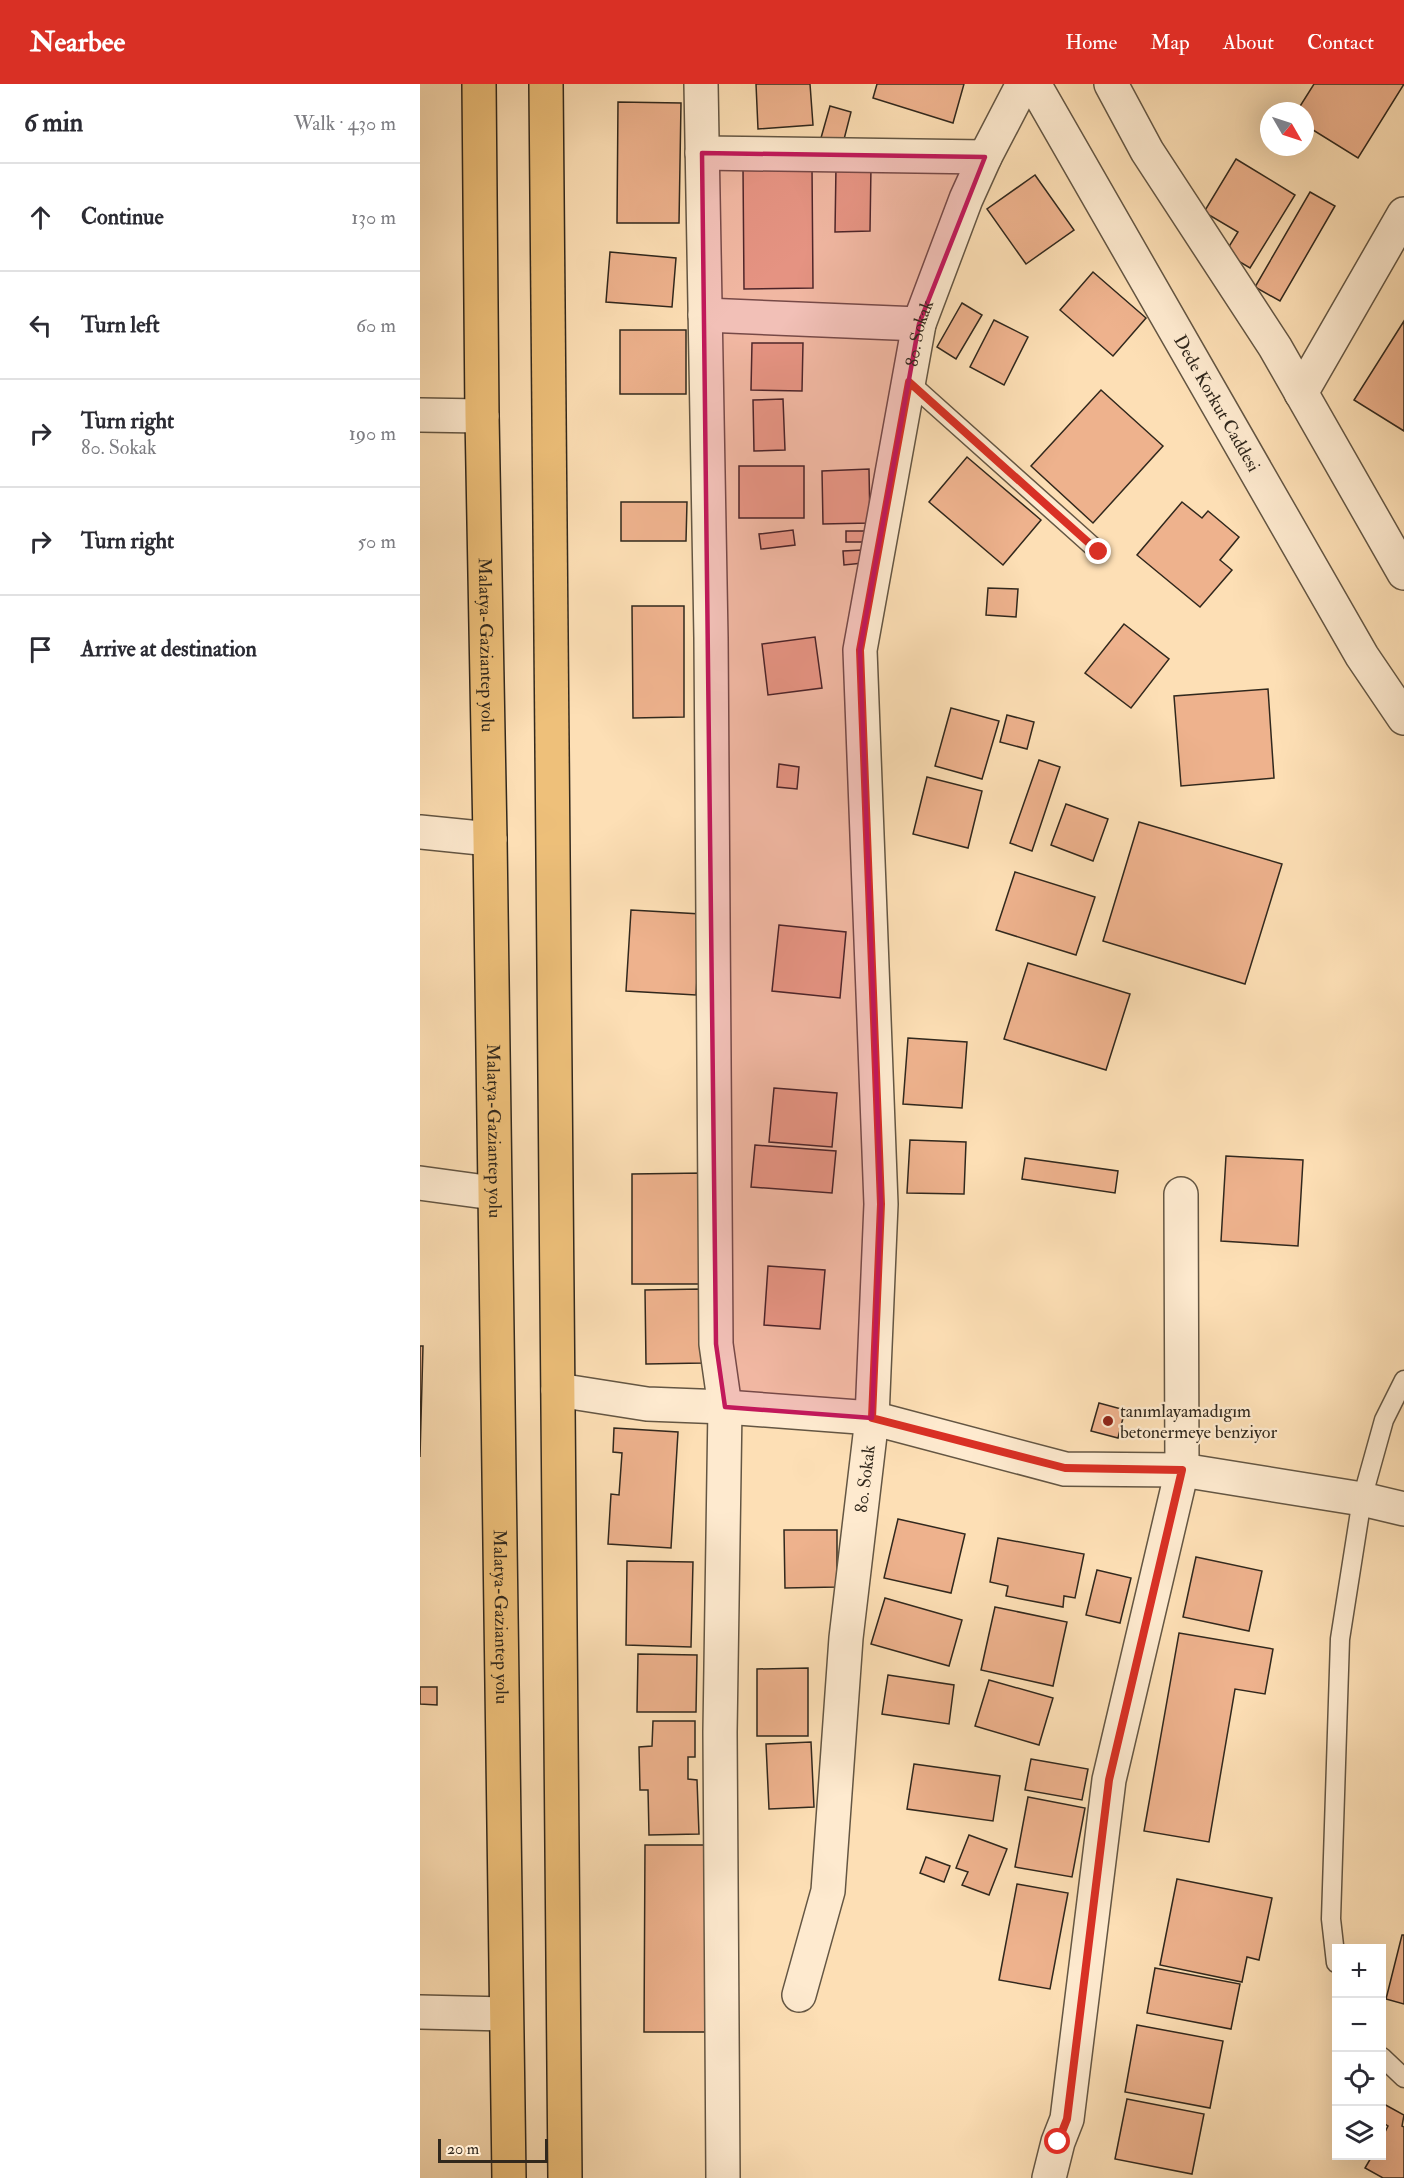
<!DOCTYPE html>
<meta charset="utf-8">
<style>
body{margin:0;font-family:"IM FELL Double Pica",serif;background:#f2f2f3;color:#2b2b33}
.controls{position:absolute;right:18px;bottom:18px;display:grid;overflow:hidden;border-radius:0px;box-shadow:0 6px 24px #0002}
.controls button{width:54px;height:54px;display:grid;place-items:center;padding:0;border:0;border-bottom:2px solid #e1e1e2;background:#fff;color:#2b2b33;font:30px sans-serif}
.compass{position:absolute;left:840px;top:18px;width:54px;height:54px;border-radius:50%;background:#fff;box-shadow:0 6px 24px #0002;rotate:129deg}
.scale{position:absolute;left:18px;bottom:15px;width:110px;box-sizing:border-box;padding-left:6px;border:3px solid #31281d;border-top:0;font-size:16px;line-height:21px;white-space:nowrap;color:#31281d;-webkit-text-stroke:4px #feeacf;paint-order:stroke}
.stop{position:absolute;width:18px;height:18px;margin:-14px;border:4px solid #d93025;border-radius:50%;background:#fff}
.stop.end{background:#d93025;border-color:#fff;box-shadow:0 2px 6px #0008}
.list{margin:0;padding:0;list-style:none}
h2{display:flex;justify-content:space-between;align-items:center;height:78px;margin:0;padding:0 24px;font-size:26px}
h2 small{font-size:20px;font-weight:400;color:#7c7c81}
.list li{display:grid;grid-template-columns:39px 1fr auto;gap:18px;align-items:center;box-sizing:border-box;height:108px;padding:0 24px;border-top:2px solid #e1e1e2}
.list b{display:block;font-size:22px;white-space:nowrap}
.list p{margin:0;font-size:20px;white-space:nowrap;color:#7c7c81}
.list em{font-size:20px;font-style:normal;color:#7c7c81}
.icon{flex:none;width:33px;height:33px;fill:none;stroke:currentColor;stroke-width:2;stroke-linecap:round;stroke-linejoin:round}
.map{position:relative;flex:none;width:984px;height:2094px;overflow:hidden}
header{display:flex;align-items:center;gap:36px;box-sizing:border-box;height:84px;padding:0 30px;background:#d93025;color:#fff}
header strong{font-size:28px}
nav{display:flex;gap:33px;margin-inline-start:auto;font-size:21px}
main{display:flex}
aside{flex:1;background:#fff}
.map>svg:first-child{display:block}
</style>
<header>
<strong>Nearbee</strong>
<nav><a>Home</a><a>Map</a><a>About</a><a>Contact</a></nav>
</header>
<main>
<aside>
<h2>6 min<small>Walk · 430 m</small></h2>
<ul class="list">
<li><svg class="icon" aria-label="ahead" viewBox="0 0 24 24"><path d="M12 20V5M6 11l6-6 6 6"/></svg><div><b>Continue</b></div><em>130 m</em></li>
<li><svg class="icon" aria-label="left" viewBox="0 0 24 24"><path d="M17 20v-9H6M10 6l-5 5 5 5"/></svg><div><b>Turn left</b></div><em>60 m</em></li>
<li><svg class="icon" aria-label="right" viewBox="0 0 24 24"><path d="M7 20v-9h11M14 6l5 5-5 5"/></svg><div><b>Turn right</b><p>80. Sokak</p></div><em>190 m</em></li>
<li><svg class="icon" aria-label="right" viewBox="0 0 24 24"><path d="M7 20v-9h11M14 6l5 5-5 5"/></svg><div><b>Turn right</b></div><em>50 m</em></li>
<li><svg class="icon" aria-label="arrive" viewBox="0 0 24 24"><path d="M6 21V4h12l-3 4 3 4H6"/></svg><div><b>Arrive at destination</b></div></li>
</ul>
</aside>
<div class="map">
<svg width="984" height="2094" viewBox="0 0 984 2094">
<rect width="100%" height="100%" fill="#fddfb5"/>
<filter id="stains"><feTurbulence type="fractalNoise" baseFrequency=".00333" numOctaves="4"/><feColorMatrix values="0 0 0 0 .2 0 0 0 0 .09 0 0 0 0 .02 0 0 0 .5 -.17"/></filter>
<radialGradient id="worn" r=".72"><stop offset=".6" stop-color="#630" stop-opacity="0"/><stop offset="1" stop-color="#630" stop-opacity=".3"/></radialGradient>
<g fill="#eeb28d" stroke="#31281d" stroke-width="1.5">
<polygon points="336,0 390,0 393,41 338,45"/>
<polygon points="457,0 544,0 533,39 453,14"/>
<polygon points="894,0 984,0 938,74 885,41 885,27 877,27"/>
<polygon points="198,18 261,19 259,139 197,139"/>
<polygon points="410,22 431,28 421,67 399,61"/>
<polygon points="816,75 875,111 830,184 805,169 818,148 784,128"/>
<polygon points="416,82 451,82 450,147 415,148"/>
<polygon points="392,83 393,204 324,205 323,84"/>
<polygon points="615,91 654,146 606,180 567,125"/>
<polygon points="890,108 915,122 860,217 835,203"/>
<polygon points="190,168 256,174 252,223 186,218"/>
<polygon points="673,188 726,234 693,272 640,226"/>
<polygon points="542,219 562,231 536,275 517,263"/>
<polygon points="574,236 608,253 584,301 550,283"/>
<polygon points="984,237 984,347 934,316"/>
<rect x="200" y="246" width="66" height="64"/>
<polygon points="332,259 383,259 382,307 331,306"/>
<polygon points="681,306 743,362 673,439 611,382"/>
<polygon points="363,315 365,366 334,367 333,316"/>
<polygon points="547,373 621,436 583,481 509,418"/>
<rect x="319" y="382" width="65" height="52"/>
<polygon points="449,385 450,439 403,440 402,387"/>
<polygon points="201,418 267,418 266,457 201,457"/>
<polygon points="762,418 782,434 788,427 819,453 800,476 812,486 780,523 717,471"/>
<polygon points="373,446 375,461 341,465 339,450"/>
<polygon points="426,447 450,447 449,458 426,458"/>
<polygon points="443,466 443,479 424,481 423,467"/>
<polygon points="568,504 598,505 596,533 566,531"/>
<polygon points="212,522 264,522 264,633 213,634"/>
<polygon points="704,540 749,575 711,624 665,589"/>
<polygon points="395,553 402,604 348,611 342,560"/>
<polygon points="848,605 854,694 761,702 754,612"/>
<polygon points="531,624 579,637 562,695 515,682"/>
<polygon points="587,631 614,638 607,665 580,658"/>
<polygon points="619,676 640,683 612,767 590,759"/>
<polygon points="359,680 379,683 377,705 357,703"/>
<polygon points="507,693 562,707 548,764 493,750"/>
<polygon points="646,720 688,735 673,777 631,761"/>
<polygon points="719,738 862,780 825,900 683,857"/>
<polygon points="595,788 675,813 656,871 576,846"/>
<polygon points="211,826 281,830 276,911 206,907"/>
<polygon points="359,841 426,848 420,914 352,907"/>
<polygon points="608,879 710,910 686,986 584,955"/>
<polygon points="488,954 547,958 542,1024 483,1020"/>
<polygon points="354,1004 417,1009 412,1063 349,1058"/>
<polygon points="490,1056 546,1058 544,1110 487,1109"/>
<polygon points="335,1061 416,1067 412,1109 331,1103"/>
<polygon points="806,1072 883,1076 878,1162 801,1157"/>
<polygon points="605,1074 698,1087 695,1109 602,1095"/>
<polygon points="283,1089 283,1200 212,1200 212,1090"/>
<polygon points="348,1182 405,1186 400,1245 344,1241"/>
<polygon points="282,1205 283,1279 226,1280 225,1206"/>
<polygon points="0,1262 3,1262 0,1373"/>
<polygon points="679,1319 705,1326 698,1354 671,1347"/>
<polygon points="194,1344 258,1348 251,1464 188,1460 191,1410 199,1411 202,1369 193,1368"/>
<polygon points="478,1435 545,1450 531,1509 464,1494"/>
<polygon points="364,1446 417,1446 417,1503 365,1504"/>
<polygon points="578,1454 664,1470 655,1514 644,1512 643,1523 586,1512 588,1502 570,1498"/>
<polygon points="776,1473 842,1487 829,1547 763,1533"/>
<polygon points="207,1477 273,1478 271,1563 206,1561"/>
<polygon points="677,1486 711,1494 700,1539 666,1531"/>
<polygon points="465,1514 542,1536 529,1582 451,1560"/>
<polygon points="575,1523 647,1538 633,1602 561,1586"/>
<polygon points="759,1549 853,1565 845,1610 815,1605 789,1758 724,1747"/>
<polygon points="218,1570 277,1571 276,1628 217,1628"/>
<polygon points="388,1584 388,1652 337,1652 337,1585"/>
<polygon points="468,1591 534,1601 529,1640 462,1630"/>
<polygon points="569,1596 633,1614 619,1661 555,1642"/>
<polygon points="0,1603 17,1603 17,1621 0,1620"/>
<polygon points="233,1637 275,1637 275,1673 268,1673 268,1695 277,1696 279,1750 229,1751 228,1706 220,1706 219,1663 232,1662"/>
<polygon points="391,1658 394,1723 349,1725 346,1660"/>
<polygon points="611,1675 668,1685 662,1716 605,1706"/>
<polygon points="494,1680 580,1692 573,1737 487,1725"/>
<polygon points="608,1713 665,1724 652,1793 595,1783"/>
<polygon points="549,1751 587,1765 569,1811 542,1801 548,1788 536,1784"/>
<polygon points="225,1761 288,1761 287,1948 224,1948"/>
<polygon points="506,1773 530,1782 524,1798 500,1789"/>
<polygon points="757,1795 852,1814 839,1876 827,1873 822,1898 740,1881"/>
<polygon points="597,1800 648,1809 630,1905 579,1896"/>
<polygon points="982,1851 984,1851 984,1920 966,1915"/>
<polygon points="735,1884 820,1900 811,1945 727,1929"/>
<polygon points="717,1941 803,1957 790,2024 705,2008"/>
<polygon points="707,2015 784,2030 772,2090 695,2075"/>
<polygon points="962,2019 984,2031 982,2042 984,2043 984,2094 963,2094 945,2084 952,2072 962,2072 962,2054 968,2042 962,2038"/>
</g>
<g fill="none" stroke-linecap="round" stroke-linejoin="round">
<g stroke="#645643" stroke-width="21">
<g id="lane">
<polyline points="489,298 679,468"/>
<polyline points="916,1879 911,1835 920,1555 942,1415 964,1336 984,1296"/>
<polyline points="962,1973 984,1994"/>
</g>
</g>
<g stroke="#645643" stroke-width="36">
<g id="street">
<polyline points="281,0 291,554 296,1260 305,1323 300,1648 303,2094"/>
<path id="s1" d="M 614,0 L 942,572 L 984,634"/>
<polyline points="691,0 727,67 855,263 984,489"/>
<polyline points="282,69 565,73"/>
<polyline points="285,231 499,240"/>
<polyline points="881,309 984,130"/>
<polyline points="0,331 62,332"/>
<polyline points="0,748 70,755"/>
<polyline points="0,1099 73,1109"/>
<polyline points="138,1306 227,1320 305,1323 452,1334 645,1385 762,1386 942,1415 984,1425"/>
<path id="s2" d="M 379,1911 L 408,1807 L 426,1554 L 452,1334 L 461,1120 L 440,566 L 499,240 L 546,115 L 565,73 L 603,0"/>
<polyline points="0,1928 86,1930"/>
<polyline points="629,2094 638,2058 647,2035 689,1696 762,1386 761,1110"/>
</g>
</g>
<g stroke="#31281d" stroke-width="36">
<g id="highway">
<path id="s3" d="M 59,0 L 62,332 L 70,755 L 89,2094"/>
<polyline points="126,0 145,2094"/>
</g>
</g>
<use href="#lane" stroke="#feeacf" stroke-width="18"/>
<use href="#street" stroke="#feeacf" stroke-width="33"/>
<use href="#highway" stroke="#eec07a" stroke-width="33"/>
</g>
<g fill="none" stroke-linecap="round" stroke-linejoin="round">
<polyline stroke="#d93025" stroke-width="8" points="638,2058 647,2035 689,1696 762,1386 645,1384 452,1334 461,1120 440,566 489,298 679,468"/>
</g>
<path fill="#c2185b" fill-opacity="0.2" stroke="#c2185b" stroke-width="4.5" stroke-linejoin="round" d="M 282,69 L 565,73 L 499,240 L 440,566 L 461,1120 L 452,1334 L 305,1323 L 296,1260 Z"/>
<circle fill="#8f2418" stroke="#feeacf" stroke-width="2" cx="688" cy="1337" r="6"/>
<g text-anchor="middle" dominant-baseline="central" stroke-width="4.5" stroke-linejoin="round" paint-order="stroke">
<g font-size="18" fill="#31281d" stroke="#feeacf">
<text stroke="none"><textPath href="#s2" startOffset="1674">80. Sokak</textPath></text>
<text stroke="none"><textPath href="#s1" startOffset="368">Dede Korkut Caddesi</textPath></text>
<text stroke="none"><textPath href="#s3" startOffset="561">Malatya-Gaziantep yolu</textPath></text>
<text stroke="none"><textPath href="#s3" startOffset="1047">Malatya-Gaziantep yolu</textPath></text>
<text stroke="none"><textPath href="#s2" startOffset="522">80. Sokak</textPath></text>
<text stroke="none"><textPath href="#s3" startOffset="1533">Malatya-Gaziantep yolu</textPath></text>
</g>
<g font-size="18" fill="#31281d" stroke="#feeacf" text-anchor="start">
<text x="700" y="1327">tanımlayamadıgım<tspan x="700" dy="21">betonermeye benziyor</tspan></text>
</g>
</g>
<rect width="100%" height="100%" filter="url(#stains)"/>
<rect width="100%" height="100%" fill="url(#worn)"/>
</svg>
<div class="controls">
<button>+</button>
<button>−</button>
<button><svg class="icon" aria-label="locate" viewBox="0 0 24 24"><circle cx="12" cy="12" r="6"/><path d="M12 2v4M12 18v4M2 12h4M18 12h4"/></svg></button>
<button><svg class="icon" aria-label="layers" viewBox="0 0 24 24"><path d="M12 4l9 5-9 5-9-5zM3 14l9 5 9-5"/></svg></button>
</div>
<svg class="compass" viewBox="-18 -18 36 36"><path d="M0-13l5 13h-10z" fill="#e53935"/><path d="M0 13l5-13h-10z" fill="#7c7c81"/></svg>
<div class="scale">20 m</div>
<div class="stop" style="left:638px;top:2058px"></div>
<div class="stop end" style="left:679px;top:468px"></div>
</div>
</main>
